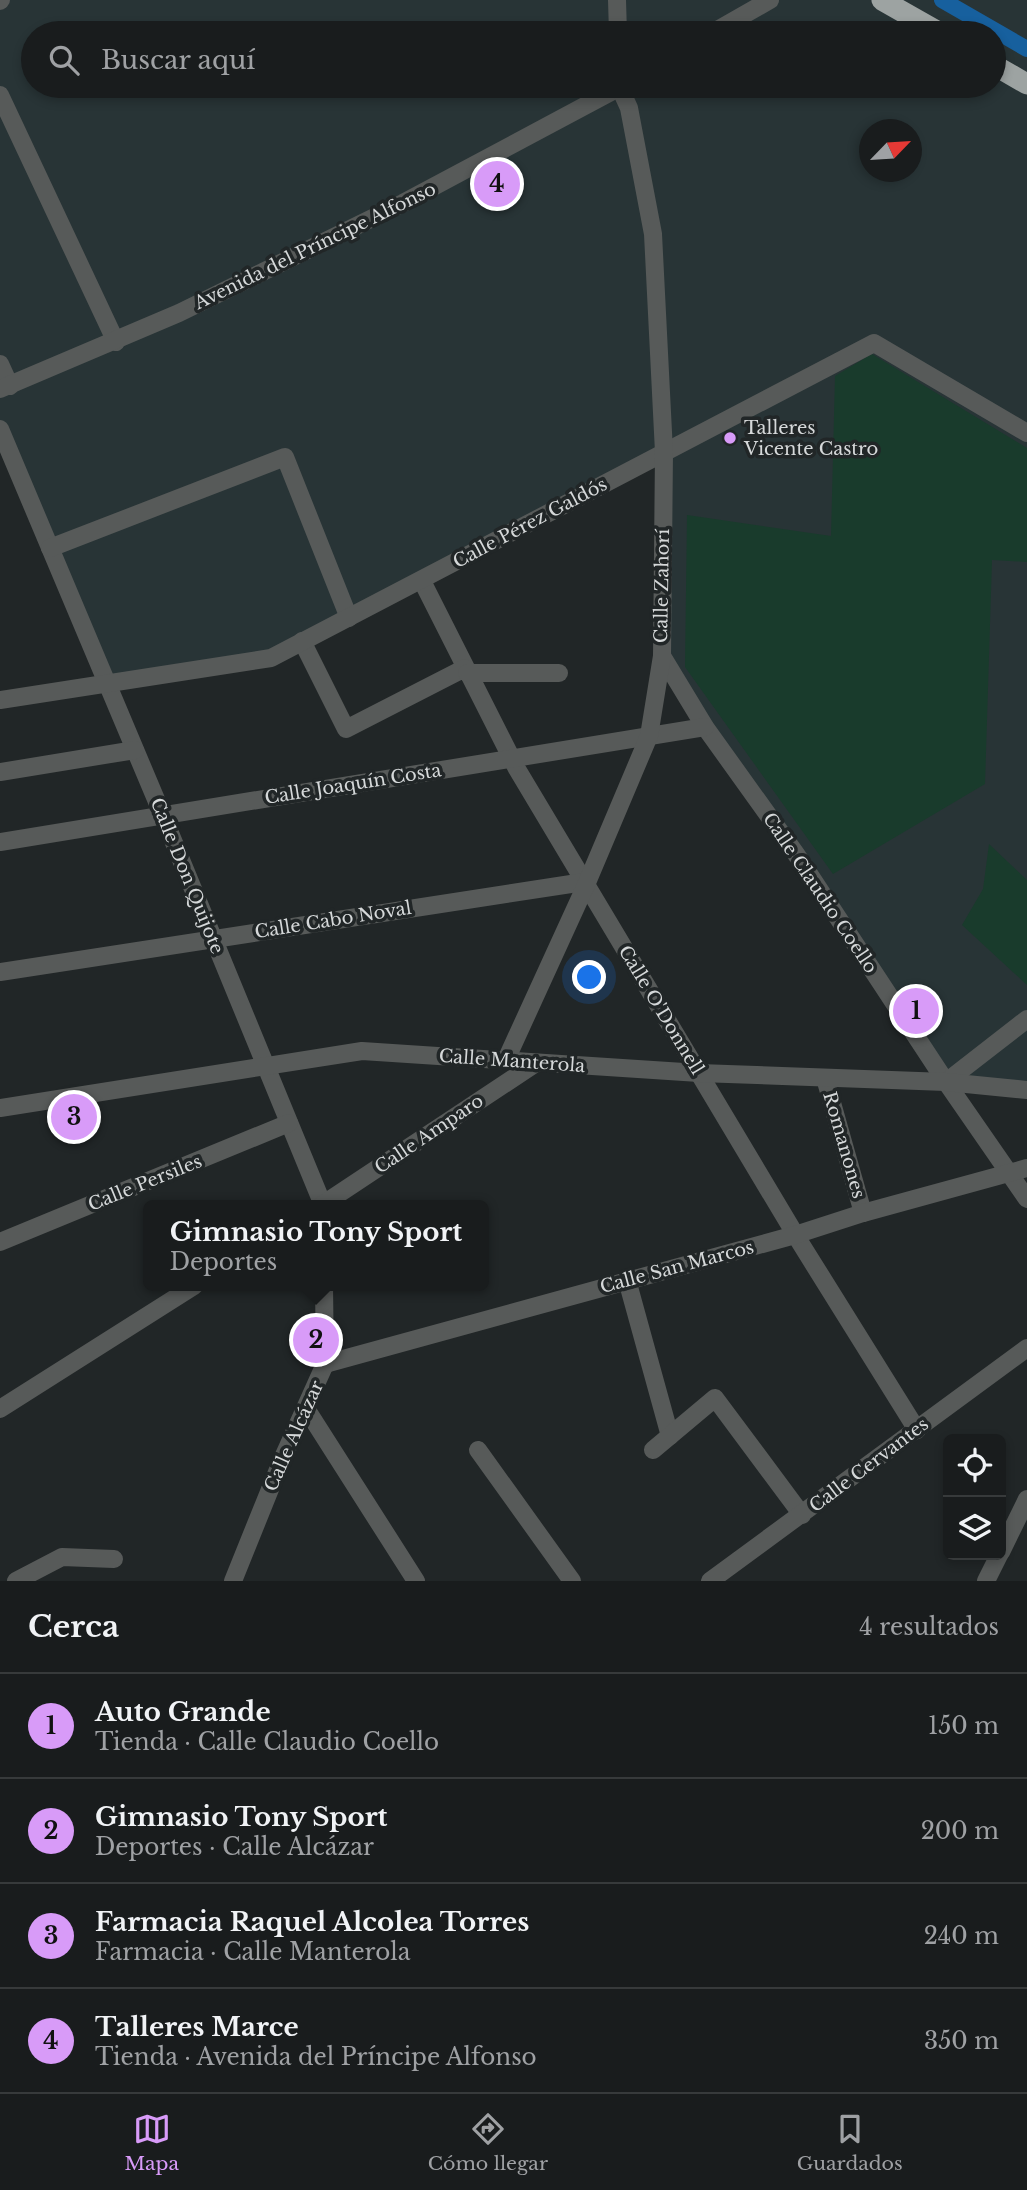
<!DOCTYPE html>
<html lang="es">
<meta charset="utf-8">
<style>
body{margin:0;font-family:"Libre Baskerville",serif;background:#26292a;color:#f1f3f6}
.controls{position:absolute;right:21px;bottom:21px;display:grid;overflow:hidden;border-radius:10px;box-shadow:0 4px 10px #0003}
.controls button{width:63px;height:63px;display:grid;place-items:center;padding:0;border:0;border-bottom:2px solid #373a3b;background:#191c1d;color:#f1f3f6;font:35px sans-serif}
.compass{position:absolute;left:859px;top:119px;width:63px;height:63px;border-radius:50%;background:#191c1d;box-shadow:0 4px 10px #0003;rotate:65deg}
.you{position:absolute;left:590px;top:978px;width:24px;height:24px;margin:-18px;border:5px solid #fff;border-radius:50%;background:#1a73e8;box-shadow:0 0 0 10px #1a73e833}
.badge{display:grid;place-items:center;width:46px;height:46px;border-radius:50%;background:#d89bf8;color:#111;font-size:23px;font-weight:700}
.pin{position:absolute;translate:-50% -50%;border:4px solid #fff;box-shadow:0 2px 7px #0006}
.popup{position:absolute;left:143px;top:1200px;width:346px;height:91px;box-sizing:border-box;display:grid;place-content:center;border-radius:10px;background:#191c1d;filter:drop-shadow(0 2px 5px #0005);font-size:23px;white-space:nowrap;color:#9fa1a4}
.popup b{font-size:26px;color:#f1f3f6}
.popup::after{content:'';position:absolute;left:50%;top:100%;margin-left:-14px;border:14px solid transparent;border-top-color:#191c1d}
.list{margin:0;padding:0;list-style:none}
h2{display:flex;justify-content:space-between;align-items:center;height:91px;margin:0;padding:0 28px;font-size:30px}
h2 small{font-size:23px;font-weight:400;color:#9fa1a4}
.list li{display:grid;grid-template-columns:46px 1fr auto;gap:21px;align-items:center;box-sizing:border-box;height:105px;padding:0 28px;border-top:2px solid #373a3b}
.list b{display:block;font-size:26px;white-space:nowrap}
.list p{margin:0;font-size:23px;white-space:nowrap;color:#9fa1a4}
.list em{font-size:23px;font-style:normal;color:#9fa1a4}
.icon{flex:none;width:38px;height:38px;fill:none;stroke:currentColor;stroke-width:2;stroke-linecap:round;stroke-linejoin:round}
.map{position:relative;flex:none;width:1027px;height:1581px;overflow:hidden}
.search{position:absolute;background:#191c1d;box-shadow:0 4px 10px #0003;left:21px;right:21px;top:21px;height:77px;display:flex;align-items:center;gap:18px;box-sizing:border-box;padding:0 24px;border-radius:38px;color:#9fa1a4;font-size:26px}
.sheet{height:511px;background:#191c1d}
nav{display:flex;justify-content:space-around;align-items:center;box-sizing:border-box;height:98px;border-top:2px solid #373a3b;background:#191c1d;font-size:19px;color:#9fa1a4}
nav a{display:grid;justify-items:center;gap:4px}
nav .on{color:#d89bf8}
.map>svg:first-child{display:block}
</style>
<div class="map">
<svg width="1027" height="1581" viewBox="0 0 1027 1581">
<rect width="100%" height="100%" fill="#212627"/>
<path fill="#283436" fill-rule="evenodd" d="M 0,0 L 1027,0 L 1027,1090 L 946,1082 L 662,656 L 664,452 L 271,658 L 105,682 L 0,429 ZM 33,33 L 994,33 L 994,86 L 33,86 ZM 870,130 L 912,130 L 912,172 L 870,172 Z"/>
<g fill="#193b2c">
<polygon points="872,354 1027,448 1027,562 992,560 985,784 833,874 685,667 687,515 831,536 835,376"/>
<polygon points="989,844 1027,880 1027,985 962,925 983,889"/>
</g>
<g fill="none" stroke-linecap="round" stroke-linejoin="round">
<polyline stroke="#17609e" stroke-width="16" points="942,0 1027,49"/>
<g stroke="#575a59" stroke-width="18">
<polyline points="617,0 618,33"/>
<polyline points="0,1 1,0"/>
<polyline points="712,33 770,0"/>
<polyline points="0,95 116,342"/>
<polyline points="0,364 10,386"/>
<polyline points="0,389 179,313 403,203 622,86"/>
<polyline points="0,429 163,816 323,1205"/>
<polyline points="50,548 285,457 349,618"/>
<polyline points="422,581 517,769 801,1244 917,1430"/>
<polyline points="302,641 346,729 465,668"/>
<polyline points="662,656 705,727 796,854 946,1082 1027,1199"/>
<polyline points="467,673 559,673"/>
<polyline points="0,700 271,658 874,343 1027,433"/>
<polyline points="0,772 135,750"/>
<polyline points="0,842 705,727"/>
<polyline points="0,972 584,882"/>
<polyline points="506,1060 586,885 649,736 662,656 664,452 653,234 629,108 619,86"/>
<polyline points="825,1078 863,1213"/>
<polyline points="946,1082 1027,1019"/>
<polyline points="0,1108 362,1051 699,1073 946,1082 1027,1090"/>
<polyline points="322,1205 536,1063"/>
<polyline points="0,1242 289,1123"/>
<polyline points="627,1280 670,1436"/>
<polyline points="325,1364 795,1235 863,1213 1027,1168"/>
<polyline points="0,1409 194,1286"/>
<polyline points="307,1410 416,1581"/>
<polyline points="478,1450 572,1581"/>
<polyline points="653,1450 715,1398 802,1515"/>
<polyline points="1001,1552 1027,1499"/>
<polyline points="16,1581 62,1557 114,1559"/>
<polyline points="233,1581 281,1462 325,1364 324,1286"/>
<polyline points="710,1581 1027,1348"/>
<polyline points="986,1581 999,1555"/>
</g>
<g stroke="#9da3a2" stroke-width="21">
<polyline points="882,0 940,33"/>
<polyline points="994,65 1027,84"/>
</g>
</g>
<circle fill="#d89bf8" stroke="#212627" stroke-width="2.5" cx="730" cy="438" r="7"/>
<g text-anchor="middle" dominant-baseline="central" stroke-width="7" stroke-linejoin="round" paint-order="stroke">
<g font-size="18" fill="#d5d8d9" stroke="#212627">
<text transform="translate(315 246) rotate(-26)">Avenida del Príncipe Alfonso</text>
<text transform="translate(530 523) rotate(-28)">Calle Pérez Galdós</text>
<text transform="translate(662 586) rotate(-89)">Calle Zahorí</text>
<text transform="translate(353 784) rotate(-9)">Calle Joaquín Costa</text>
<text transform="translate(187 876) rotate(68)">Calle Don Quijote</text>
<text transform="translate(820 893) rotate(56)">Calle Claudio Coello</text>
<text transform="translate(333 920) rotate(-9)">Calle Cabo Noval</text>
<text transform="translate(661 1010) rotate(59)">Calle O'Donnell</text>
<text transform="translate(512 1061) rotate(4)">Calle Manterola</text>
<text transform="translate(429 1134) rotate(-34)">Calle Amparo</text>
<text transform="translate(844 1145) rotate(74)">Romanones</text>
<text transform="translate(145 1183) rotate(-22)">Calle Persiles</text>
<text transform="translate(677 1267) rotate(-15)">Calle San Marcos</text>
<text transform="translate(294 1436) rotate(-66)">Calle Alcázar</text>
<text transform="translate(869 1465) rotate(-37)">Calle Cervantes</text>
</g>
<g font-size="18" fill="#d5d8d9" stroke="#212627" text-anchor="start">
<text x="744" y="428">Talleres<tspan x="744" dy="21">Vicente Castro</tspan></text>
</g>
</g>
</svg>
<div class="controls">
<button><svg class="icon" aria-label="locate" viewBox="0 0 24 24"><circle cx="12" cy="12" r="6"/><path d="M12 2v4M12 18v4M2 12h4M18 12h4"/></svg></button>
<button><svg class="icon" aria-label="layers" viewBox="0 0 24 24"><path d="M12 4l9 5-9 5-9-5zM3 14l9 5 9-5"/></svg></button>
</div>
<svg class="compass" viewBox="-18 -18 36 36"><path d="M0-13l5 13h-10z" fill="#e53935"/><path d="M0 13l5-13h-10z" fill="#9fa1a4"/></svg>
<div class="you"></div>
<div class="pin badge" style="left:916px;top:1011px">1</div>
<div class="pin badge" style="left:316px;top:1340px">2</div>
<div class="popup"><b>Gimnasio Tony Sport</b>Deportes</div>
<div class="pin badge" style="left:74px;top:1117px">3</div>
<div class="pin badge" style="left:497px;top:184px">4</div>
<div class="search"><svg class="icon" aria-label="search" viewBox="0 0 24 24"><circle cx="10" cy="10" r="6"/><path d="M15 15l6 6"/></svg>Buscar aquí</div>
</div>
<section class="sheet">
<h2>Cerca<small>4 resultados</small></h2>
<ul class="list">
<li><span class="badge">1</span><div><b>Auto Grande</b><p>Tienda · Calle Claudio Coello</p></div><em>150 m</em></li>
<li><span class="badge">2</span><div><b>Gimnasio Tony Sport</b><p>Deportes · Calle Alcázar</p></div><em>200 m</em></li>
<li><span class="badge">3</span><div><b>Farmacia Raquel Alcolea Torres</b><p>Farmacia · Calle Manterola</p></div><em>240 m</em></li>
<li><span class="badge">4</span><div><b>Talleres Marce</b><p>Tienda · Avenida del Príncipe Alfonso</p></div><em>350 m</em></li>
</ul>
</section>
<nav>
<a class="on"><svg class="icon" aria-label="map" viewBox="0 0 24 24"><path d="M3 6l6-2 6 2 6-2v14l-6 2-6-2-6 2zM9 4v14M15 6v14"/></svg>Mapa</a>
<a><svg class="icon" aria-label="directions" viewBox="0 0 24 24"><path d="M12 3l9 9-9 9-9-9zM9 14v-3h6M13 9l2 2-2 2"/></svg>Cómo llegar</a>
<a><svg class="icon" aria-label="saved" viewBox="0 0 24 24"><path d="M7 4h10v16l-5-4-5 4z"/></svg>Guardados</a>
</nav>
